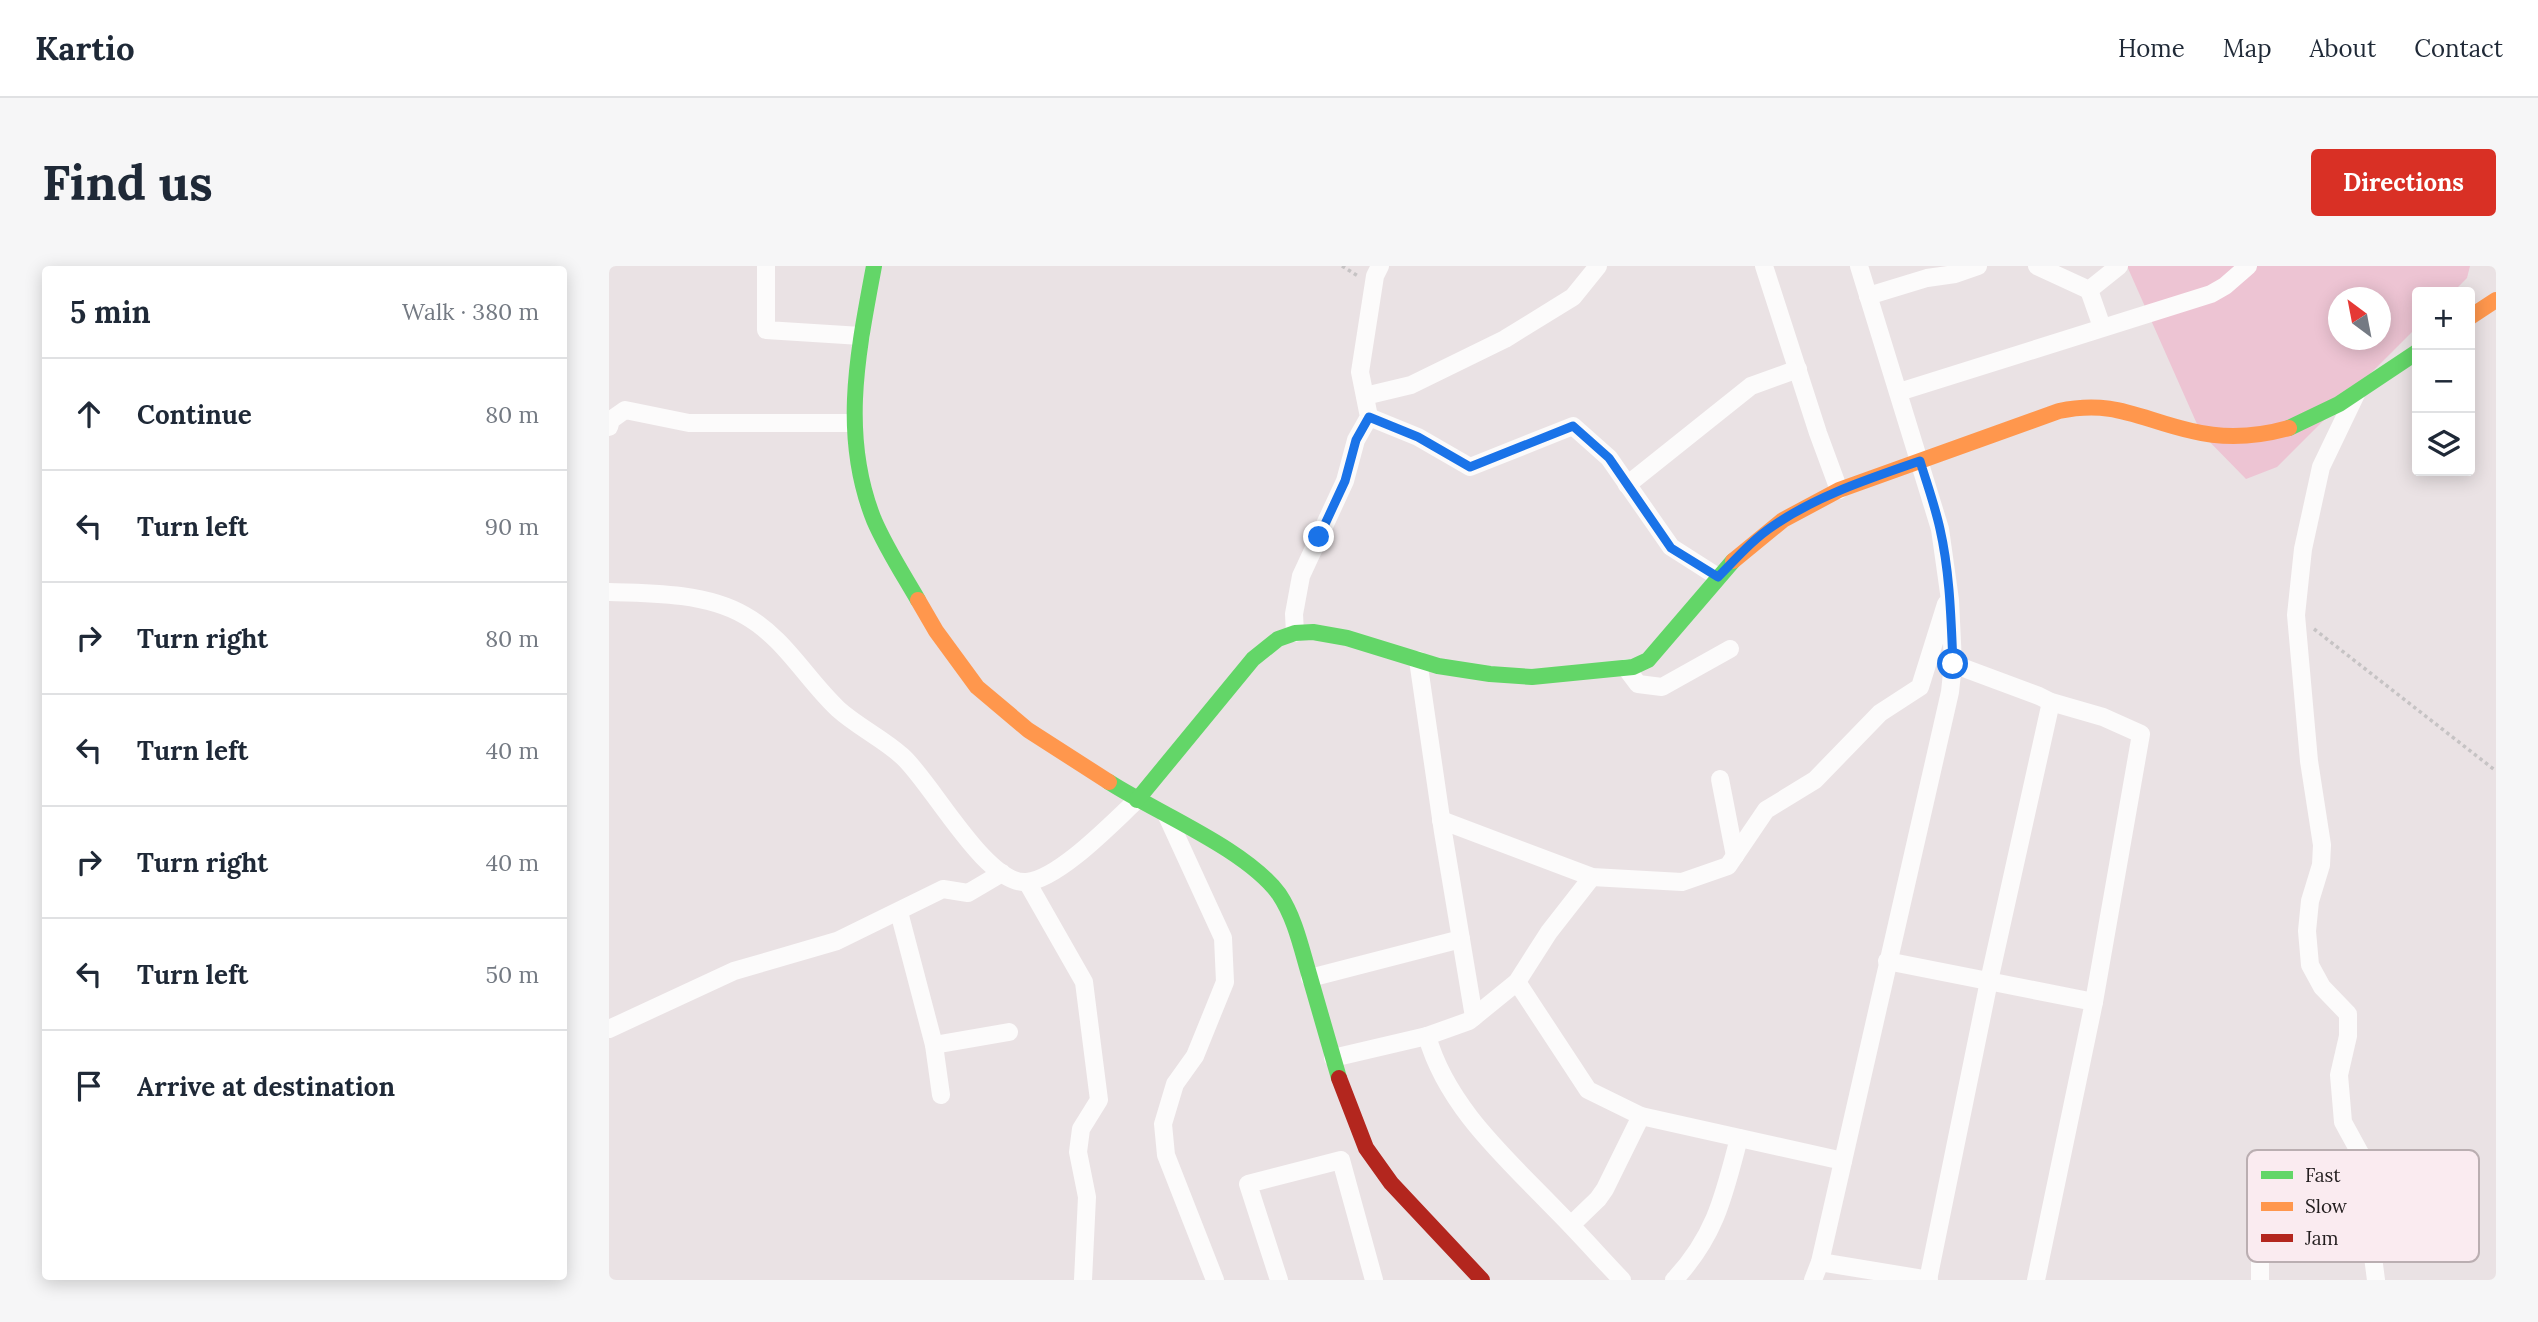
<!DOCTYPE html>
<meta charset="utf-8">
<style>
body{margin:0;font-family:Lora,serif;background:#f6f6f7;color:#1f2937}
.controls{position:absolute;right:21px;top:21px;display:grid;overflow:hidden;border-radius:7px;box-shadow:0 4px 18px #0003}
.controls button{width:63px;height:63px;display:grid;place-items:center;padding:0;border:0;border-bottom:2px solid #e0e1e3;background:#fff;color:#1f2937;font:35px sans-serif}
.compass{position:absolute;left:1719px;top:21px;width:63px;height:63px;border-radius:50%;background:#fff;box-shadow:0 4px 18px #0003;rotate:328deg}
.stop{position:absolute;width:21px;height:21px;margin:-16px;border:5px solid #1a73e8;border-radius:50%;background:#fff}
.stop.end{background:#1a73e8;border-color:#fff;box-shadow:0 2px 7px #0008}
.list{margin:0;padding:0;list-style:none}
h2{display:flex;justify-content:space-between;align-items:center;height:91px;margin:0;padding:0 28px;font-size:30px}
h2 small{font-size:23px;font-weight:400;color:#747a83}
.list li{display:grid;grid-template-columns:46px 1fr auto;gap:21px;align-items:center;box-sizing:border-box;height:112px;padding:0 28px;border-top:2px solid #e0e1e3}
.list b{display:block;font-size:26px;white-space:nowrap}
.list em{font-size:23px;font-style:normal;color:#747a83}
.icon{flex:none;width:38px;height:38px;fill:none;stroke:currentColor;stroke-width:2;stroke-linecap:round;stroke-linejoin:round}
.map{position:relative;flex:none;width:1887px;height:1014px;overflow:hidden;border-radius:7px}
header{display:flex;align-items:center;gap:42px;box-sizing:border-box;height:98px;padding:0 35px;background:#fff;border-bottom:2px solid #e0e1e3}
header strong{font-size:33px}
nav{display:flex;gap:38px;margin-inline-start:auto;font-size:24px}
.intro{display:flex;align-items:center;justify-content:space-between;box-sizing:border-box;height:168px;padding:0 42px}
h1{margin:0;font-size:49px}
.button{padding:18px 32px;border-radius:7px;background:#d93025;color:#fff;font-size:24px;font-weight:700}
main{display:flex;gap:42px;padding:0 42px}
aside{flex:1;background:#fff;border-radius:7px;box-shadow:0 4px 18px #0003}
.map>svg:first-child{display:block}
</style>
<header>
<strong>Kartio</strong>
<nav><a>Home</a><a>Map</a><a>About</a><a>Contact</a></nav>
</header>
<div class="intro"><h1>Find us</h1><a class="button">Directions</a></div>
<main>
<aside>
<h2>5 min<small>Walk · 380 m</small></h2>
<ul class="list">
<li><svg class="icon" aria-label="ahead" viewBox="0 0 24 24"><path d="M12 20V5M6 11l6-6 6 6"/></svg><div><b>Continue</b></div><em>80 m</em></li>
<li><svg class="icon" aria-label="left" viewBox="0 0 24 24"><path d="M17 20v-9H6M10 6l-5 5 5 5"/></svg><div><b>Turn left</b></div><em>90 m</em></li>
<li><svg class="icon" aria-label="right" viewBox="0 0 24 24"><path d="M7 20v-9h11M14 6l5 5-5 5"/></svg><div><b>Turn right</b></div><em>80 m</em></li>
<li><svg class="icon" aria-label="left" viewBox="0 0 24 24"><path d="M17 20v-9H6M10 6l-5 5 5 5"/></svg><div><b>Turn left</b></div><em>40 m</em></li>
<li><svg class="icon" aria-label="right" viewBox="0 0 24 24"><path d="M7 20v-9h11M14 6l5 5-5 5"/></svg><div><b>Turn right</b></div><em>40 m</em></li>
<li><svg class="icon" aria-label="left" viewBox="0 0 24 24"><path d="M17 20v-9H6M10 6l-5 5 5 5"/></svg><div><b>Turn left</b></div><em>50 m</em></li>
<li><svg class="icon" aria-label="arrive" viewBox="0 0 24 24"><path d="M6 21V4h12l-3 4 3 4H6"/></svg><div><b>Arrive at destination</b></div></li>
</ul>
</aside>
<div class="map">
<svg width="1887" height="1014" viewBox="0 0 1887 1014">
<rect width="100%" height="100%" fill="#eae2e4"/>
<path fill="#edc4d3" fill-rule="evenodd" d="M 1518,0 L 1861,0 L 1858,12 L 1844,26 L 1808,26 L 1808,61 L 1668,201 L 1637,213 L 1592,167 ZM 1730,32 L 1772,32 L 1772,74 L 1730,74 Z"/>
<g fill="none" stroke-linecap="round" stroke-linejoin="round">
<g stroke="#c6c3c4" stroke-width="3.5" stroke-dasharray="3.5 3.5" stroke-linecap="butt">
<polyline points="733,0 749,10"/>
<polyline points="1705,363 1887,505"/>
</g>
<g stroke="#fcfbfb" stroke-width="18">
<polyline points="157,0 157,64 252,70"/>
<polyline points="1155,0 1209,167 1230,224"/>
<polyline points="1428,0 1480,24 1510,0"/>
<polyline points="1480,24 1493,61"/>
<polyline points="1259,30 1318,12 1346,8 1369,0"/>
<polyline points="1290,126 1602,28 1616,20 1639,0"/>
<polyline points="1747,128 1712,201 1694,283 1687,349 1700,495 1713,579 1712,599 1701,635 1698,665 1701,699 1713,721 1739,748 1739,770 1730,809 1734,856 1763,909 1756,929 1767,1014"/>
<polyline points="756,130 802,119 896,73 964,31 989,0"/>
<polyline points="760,151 809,171 861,201 964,160 1000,192 1062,281 1109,311"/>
<polyline points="0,161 2,154 16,144 80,157 244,157"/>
<polyline points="1018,219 1142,120 1189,103"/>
<path d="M 0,326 C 43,327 97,327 135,349 C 175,371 197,413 229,443 C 249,461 273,472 293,490 C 322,515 377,620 418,616 C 451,612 503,557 528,534"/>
<polyline points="686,367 685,348 692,310 736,215 747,174 760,151 751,106 766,10 771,0"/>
<polyline points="809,394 834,566 865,751"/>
<polyline points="1344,398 1430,430 1442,436 1494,451 1532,468 1485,736 1427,1014"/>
<polyline points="1017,402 1029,418 1053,421 1121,383"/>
<polyline points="1111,513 1126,590"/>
<polyline points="558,550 614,672 616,716 586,790 566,818 554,858 557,889 606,1014"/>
<polyline points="832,554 983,611 1073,616 1119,600 1157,544 1206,514 1271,447 1311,421 1337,338"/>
<polyline points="418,616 475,716 490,834 472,863 469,886 478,931 474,1014"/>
<polyline points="290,646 325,779 332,829"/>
<polyline points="1278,695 1485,736"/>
<polyline points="701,712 852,673"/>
<polyline points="908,716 979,824 1032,850 1234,895"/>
<polyline points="0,763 125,705 228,675 334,623 359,627 393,607"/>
<path d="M 818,770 C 838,841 897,892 947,944 C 970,967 991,991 1013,1014"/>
<polyline points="325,779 400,766"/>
<polyline points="724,792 818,770 860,755 908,716 940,666 983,611"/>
<polyline points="962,959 989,933 996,923 1032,850"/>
<polyline points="1211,996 1320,1014"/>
<polyline points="670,1014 639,918 732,894 765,1014"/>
<path d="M 1065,1014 C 1107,969 1115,929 1130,872"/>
<polyline points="1204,1014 1211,996 1341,426 1344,398 1341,334 1331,263 1250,0"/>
<polyline points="1319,1014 1380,715 1442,436"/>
<polyline points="1651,1014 1651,984 1760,959"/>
</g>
<g stroke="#63d668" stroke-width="16">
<path d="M 265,0 C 249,86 231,169 265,254 C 277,282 294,308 309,334"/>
<polyline points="1680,162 1730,138 1808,86"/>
<path d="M 500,516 C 548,547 637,583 670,628 C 686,652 692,681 700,708 C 710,743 720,777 730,812"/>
<polyline points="528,534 644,393 669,373 686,367 704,366 738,372 829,400 881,408 923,411 1024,401 1039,394 1124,295"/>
</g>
<g stroke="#ff974d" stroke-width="16">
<polyline points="1861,51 1887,34"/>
<path d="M 1124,295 L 1174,254 L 1230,224 L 1450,145 C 1506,133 1532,154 1583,165 C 1615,173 1648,171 1680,162"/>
<polyline points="309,334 327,365 368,421 419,464 500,516"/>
</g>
<polyline stroke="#b3261e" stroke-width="16" points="730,812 757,882 782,917 873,1014"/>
</g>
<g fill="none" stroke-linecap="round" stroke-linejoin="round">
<path stroke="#1a73e8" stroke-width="9" d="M 710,271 L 736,215 L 747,174 L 760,151 L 809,171 L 861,201 L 964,160 L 1000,192 L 1062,282 L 1109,311 C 1127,293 1143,274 1164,260 C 1209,229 1260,213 1311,195 C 1318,218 1326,240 1331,263 C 1341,307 1342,353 1344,398"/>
</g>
<rect x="1638" y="884" width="232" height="112" rx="10" fill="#faebf0" stroke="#baaeb1" stroke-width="2"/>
<rect x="1652" y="905" width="32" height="8" fill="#63d668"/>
<rect x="1652" y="936" width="32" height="9" fill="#ff974d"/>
<rect x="1652" y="968" width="32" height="8" fill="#b3261e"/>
<g font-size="19" fill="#231e1f">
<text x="1696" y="916">Fast</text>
<text x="1696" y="947">Slow</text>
<text x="1696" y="979">Jam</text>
</g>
</svg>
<div class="controls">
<button>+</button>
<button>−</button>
<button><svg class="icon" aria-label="layers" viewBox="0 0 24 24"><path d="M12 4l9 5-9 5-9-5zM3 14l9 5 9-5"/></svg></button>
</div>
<svg class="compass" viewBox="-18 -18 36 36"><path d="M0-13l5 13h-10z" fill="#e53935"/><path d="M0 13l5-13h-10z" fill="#747a83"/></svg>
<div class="stop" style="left:1344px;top:398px"></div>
<div class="stop end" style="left:710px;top:271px"></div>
</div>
</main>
